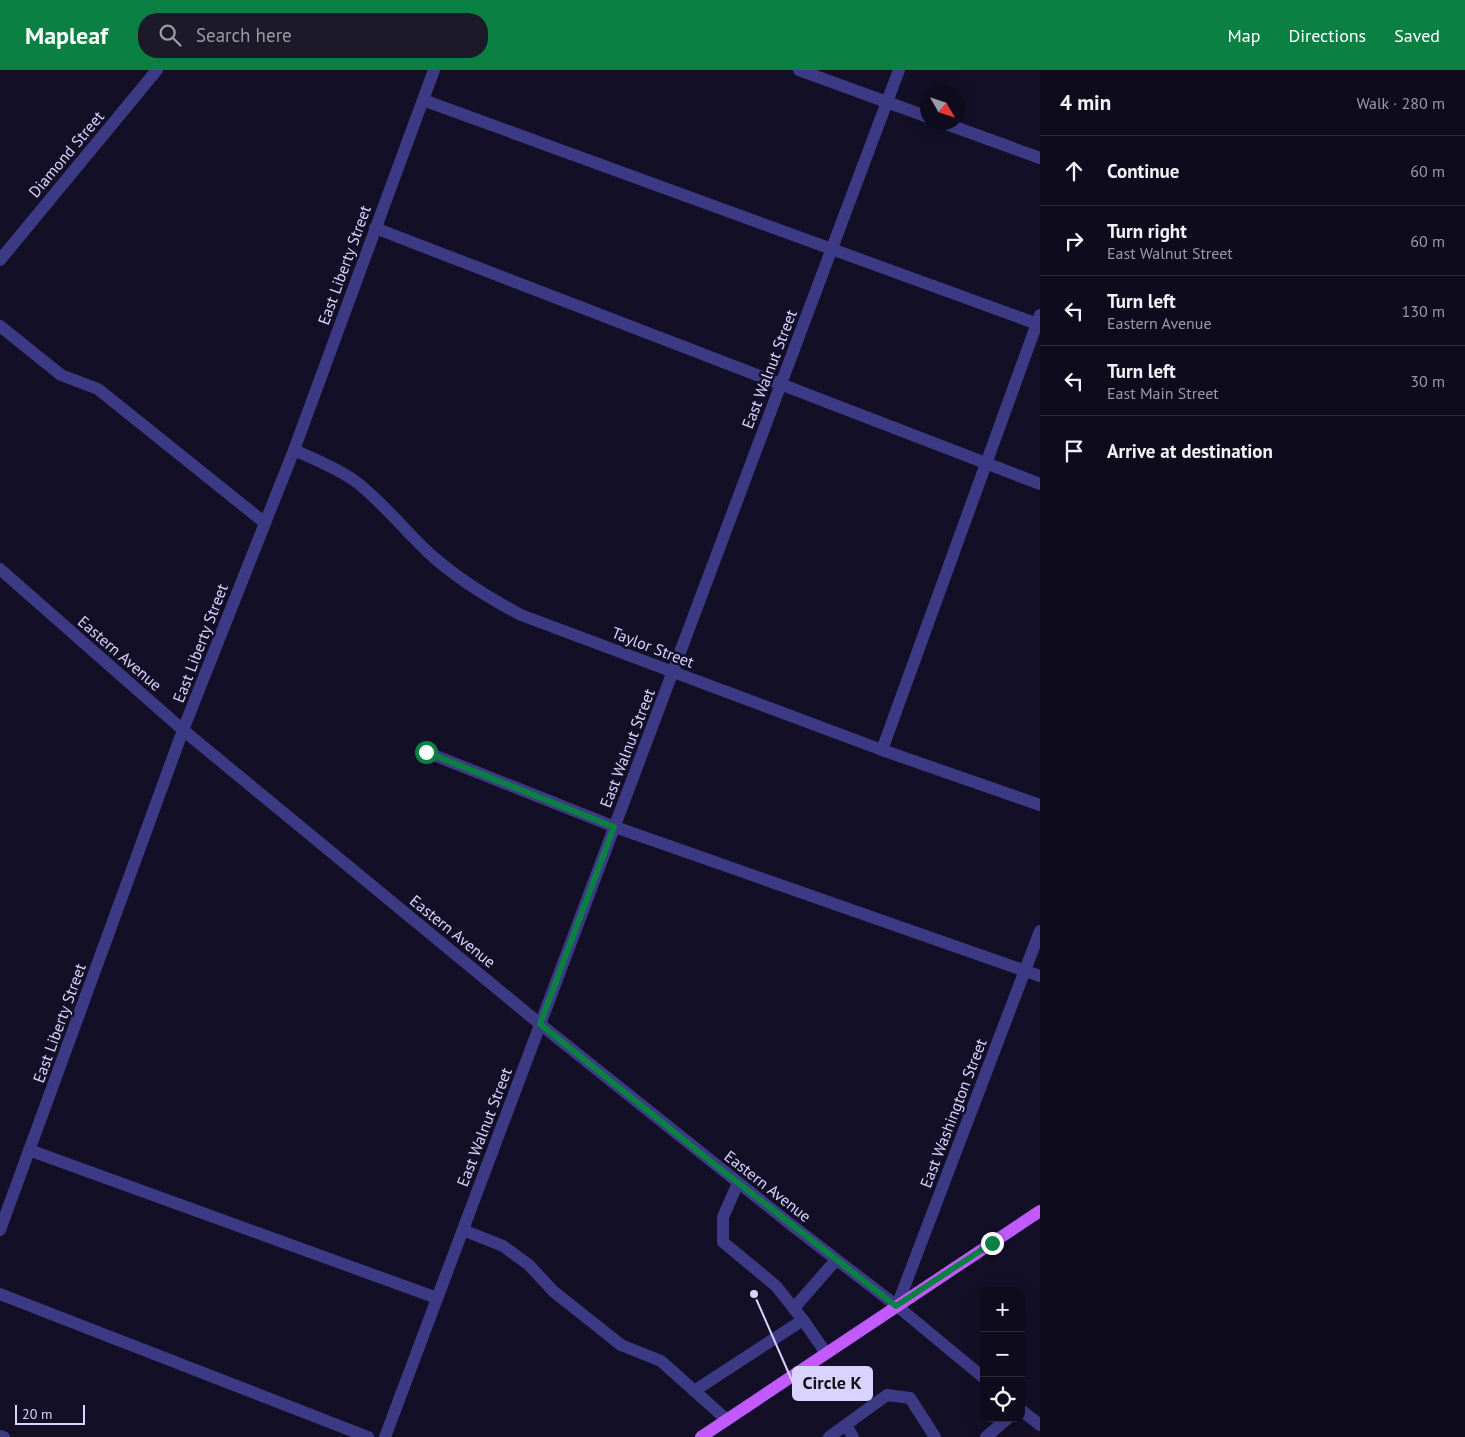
<!DOCTYPE html>
<meta charset="utf-8">
<style>
body{margin:0;font-family:"PT Sans",sans-serif;background:#1c1929;color:#f1f3f6}
.controls{position:absolute;right:15px;bottom:15px;display:grid;overflow:hidden;border-radius:10px;box-shadow:0 5px 20px #0002}
.controls button{width:45px;height:45px;display:grid;place-items:center;padding:0;border:0;border-bottom:1px solid #2e2b3b;background:#0e0b1c;color:#f1f3f6;font:25px sans-serif}
.compass{position:absolute;left:920px;top:15px;width:45px;height:45px;border-radius:50%;background:#0e0b1c;box-shadow:0 5px 20px #0002;rotate:129deg}
.scale{position:absolute;left:15px;bottom:12px;width:70px;box-sizing:border-box;padding-left:5px;border:2px solid #d9d4ff;border-top:0;font-size:14px;line-height:18px;white-space:nowrap;color:#d9d4ff;-webkit-text-stroke:4px #130f26;paint-order:stroke}
.stop{position:absolute;width:15px;height:15px;margin:-11px;border:4px solid #0b8043;border-radius:50%;background:#fff}
.stop.end{background:#0b8043;border-color:#fff;box-shadow:0 1px 5px #0008}
.list{margin:0;padding:0;list-style:none}
h2{display:flex;justify-content:space-between;align-items:center;height:65px;margin:0;padding:0 20px;font-size:21px}
h2 small{font-size:16px;font-weight:400;color:#9b9ba3}
.list li{display:grid;grid-template-columns:32px 1fr auto;gap:15px;align-items:center;box-sizing:border-box;height:70px;padding:0 20px;border-top:1px solid #2e2b3b}
.list b{display:block;font-size:19px;white-space:nowrap}
.list p{margin:0;font-size:16px;white-space:nowrap;color:#9b9ba3}
.list em{font-size:16px;font-style:normal;color:#9b9ba3}
.icon{flex:none;width:28px;height:28px;fill:none;stroke:currentColor;stroke-width:2;stroke-linecap:round;stroke-linejoin:round}
.map{position:relative;flex:none;width:1040px;height:1367px;overflow:hidden}
header{display:flex;align-items:center;gap:30px;box-sizing:border-box;height:70px;padding:0 25px;background:#0b8043;color:#fff}
header strong{font-size:24px}
nav{display:flex;gap:28px;margin-inline-start:auto;font-size:18px}
.search{width:350px;height:45px;background:#1c1929;display:flex;align-items:center;gap:12px;box-sizing:border-box;padding:0 18px;border-radius:20px;color:#9b9ba3;font-size:19px}
main{display:flex}
aside{flex:1;background:#0e0b1c}
.map>svg:first-child{display:block}
</style>
<header>
<strong>Mapleaf</strong>
<div class="search"><svg class="icon" aria-label="search" viewBox="0 0 24 24"><circle cx="10" cy="10" r="6"/><path d="M15 15l6 6"/></svg>Search here</div>
<nav><a>Map</a><a>Directions</a><a>Saved</a></nav>
</header>
<main>
<div class="map">
<svg width="1040" height="1367" viewBox="0 0 1040 1367">
<rect width="100%" height="100%" fill="#130f26"/>
<g fill="none" stroke-linecap="round" stroke-linejoin="round">
<g stroke="#3d3a85" stroke-width="12">
<polyline points="799,0 928,47"/>
<polyline points="423,30 1040,255"/>
<polyline points="941,52 1040,88"/>
<polyline points="375,158 1040,414"/>
<polyline points="0,190 157,0"/>
<polyline points="0,256 61,305 98,319 265,453"/>
<path d="M 294,380 C 314,389 337,398 355,411 C 383,432 404,460 429,483 C 456,508 489,528 521,545 L 882,680 L 1040,735"/>
<polyline points="0,499 183,660 540,954 794,1157 897,1236 984,1308"/>
<polyline points="882,680 1040,245"/>
<polyline points="426,682 615,757 1040,906"/>
<polyline points="29,1080 437,1228"/>
<polyline points="738,1113 723,1147 723,1172 776,1216 803,1250 826,1283"/>
<polyline points="0,1160 183,660 294,380 434,0"/>
<polyline points="463,1160 503,1176 529,1195 553,1221 621,1275 661,1291 727,1350"/>
<polyline points="0,1224 368,1367"/>
<polyline points="897,1236 1040,861"/>
<polyline points="794,1238 836,1190"/>
<polyline points="694,1321 803,1250"/>
<polyline points="1021,1340 1040,1355"/>
<polyline points="846,1355 853,1367"/>
<polyline points="0,1366 4,1367"/>
<polyline points="385,1367 899,0"/>
<polyline points="829,1367 887,1325 910,1328 935,1367"/>
<polyline points="986,1367 1008,1348"/>
</g>
<polyline stroke="#c25bff" stroke-width="12" points="701,1367 1040,1141"/>
</g>
<g fill="none" stroke-linecap="round" stroke-linejoin="round">
<polyline stroke="#0b8043" stroke-width="6" points="426,682 614,757 540,954 709,1090 896,1236 992,1173"/>
</g>
<g text-anchor="middle" dominant-baseline="central" stroke-width="5" stroke-linejoin="round" paint-order="stroke">
<g font-size="16" fill="#d9d4ff" stroke="#130f26">
<text transform="translate(66 84) rotate(-50)">Diamond Street</text>
<text transform="translate(344 195) rotate(-70)">East Liberty Street</text>
<text transform="translate(769 299) rotate(-69)">East Walnut Street</text>
<text transform="translate(200 573) rotate(-69)">East Liberty Street</text>
<text transform="translate(653 577) rotate(21)">Taylor Street</text>
<text transform="translate(120 583) rotate(41)">Eastern Avenue</text>
<text transform="translate(627 678) rotate(-69)">East Walnut Street</text>
<text transform="translate(453 861) rotate(39)">Eastern Avenue</text>
<text transform="translate(59 953) rotate(-70)">East Liberty Street</text>
<text transform="translate(953 1043) rotate(-69)">East Washington Street</text>
<text transform="translate(484 1057) rotate(-69)">East Walnut Street</text>
<text transform="translate(768 1116) rotate(38)">Eastern Avenue</text>
</g>
</g>
<path fill="none" stroke="#d9d4ff" stroke-width="2" d="M754 1224L793 1313"/>
<circle fill="#d9d4ff" stroke="#130f26" stroke-width="2" cx="754" cy="1224" r="5"/>
<rect fill="#d9d4ff" stroke="#d9d4ff" stroke-width="2" x="793" y="1297" width="79" height="33" rx="5"/>
<g font-size="18" text-anchor="middle" font-weight="bold" fill="#111">
<text x="832" y="1319">Circle K</text>
</g>
</svg>
<div class="controls">
<button>+</button>
<button>−</button>
<button><svg class="icon" aria-label="locate" viewBox="0 0 24 24"><circle cx="12" cy="12" r="6"/><path d="M12 2v4M12 18v4M2 12h4M18 12h4"/></svg></button>
</div>
<svg class="compass" viewBox="-18 -18 36 36"><path d="M0-13l5 13h-10z" fill="#e53935"/><path d="M0 13l5-13h-10z" fill="#9b9ba3"/></svg>
<div class="scale">20 m</div>
<div class="stop" style="left:426px;top:682px"></div>
<div class="stop end" style="left:992px;top:1173px"></div>
</div>
<aside>
<h2>4 min<small>Walk · 280 m</small></h2>
<ul class="list">
<li><svg class="icon" aria-label="ahead" viewBox="0 0 24 24"><path d="M12 20V5M6 11l6-6 6 6"/></svg><div><b>Continue</b></div><em>60 m</em></li>
<li><svg class="icon" aria-label="right" viewBox="0 0 24 24"><path d="M7 20v-9h11M14 6l5 5-5 5"/></svg><div><b>Turn right</b><p>East Walnut Street</p></div><em>60 m</em></li>
<li><svg class="icon" aria-label="left" viewBox="0 0 24 24"><path d="M17 20v-9H6M10 6l-5 5 5 5"/></svg><div><b>Turn left</b><p>Eastern Avenue</p></div><em>130 m</em></li>
<li><svg class="icon" aria-label="left" viewBox="0 0 24 24"><path d="M17 20v-9H6M10 6l-5 5 5 5"/></svg><div><b>Turn left</b><p>East Main Street</p></div><em>30 m</em></li>
<li><svg class="icon" aria-label="arrive" viewBox="0 0 24 24"><path d="M6 21V4h12l-3 4 3 4H6"/></svg><div><b>Arrive at destination</b></div></li>
</ul>
</aside>
</main>
